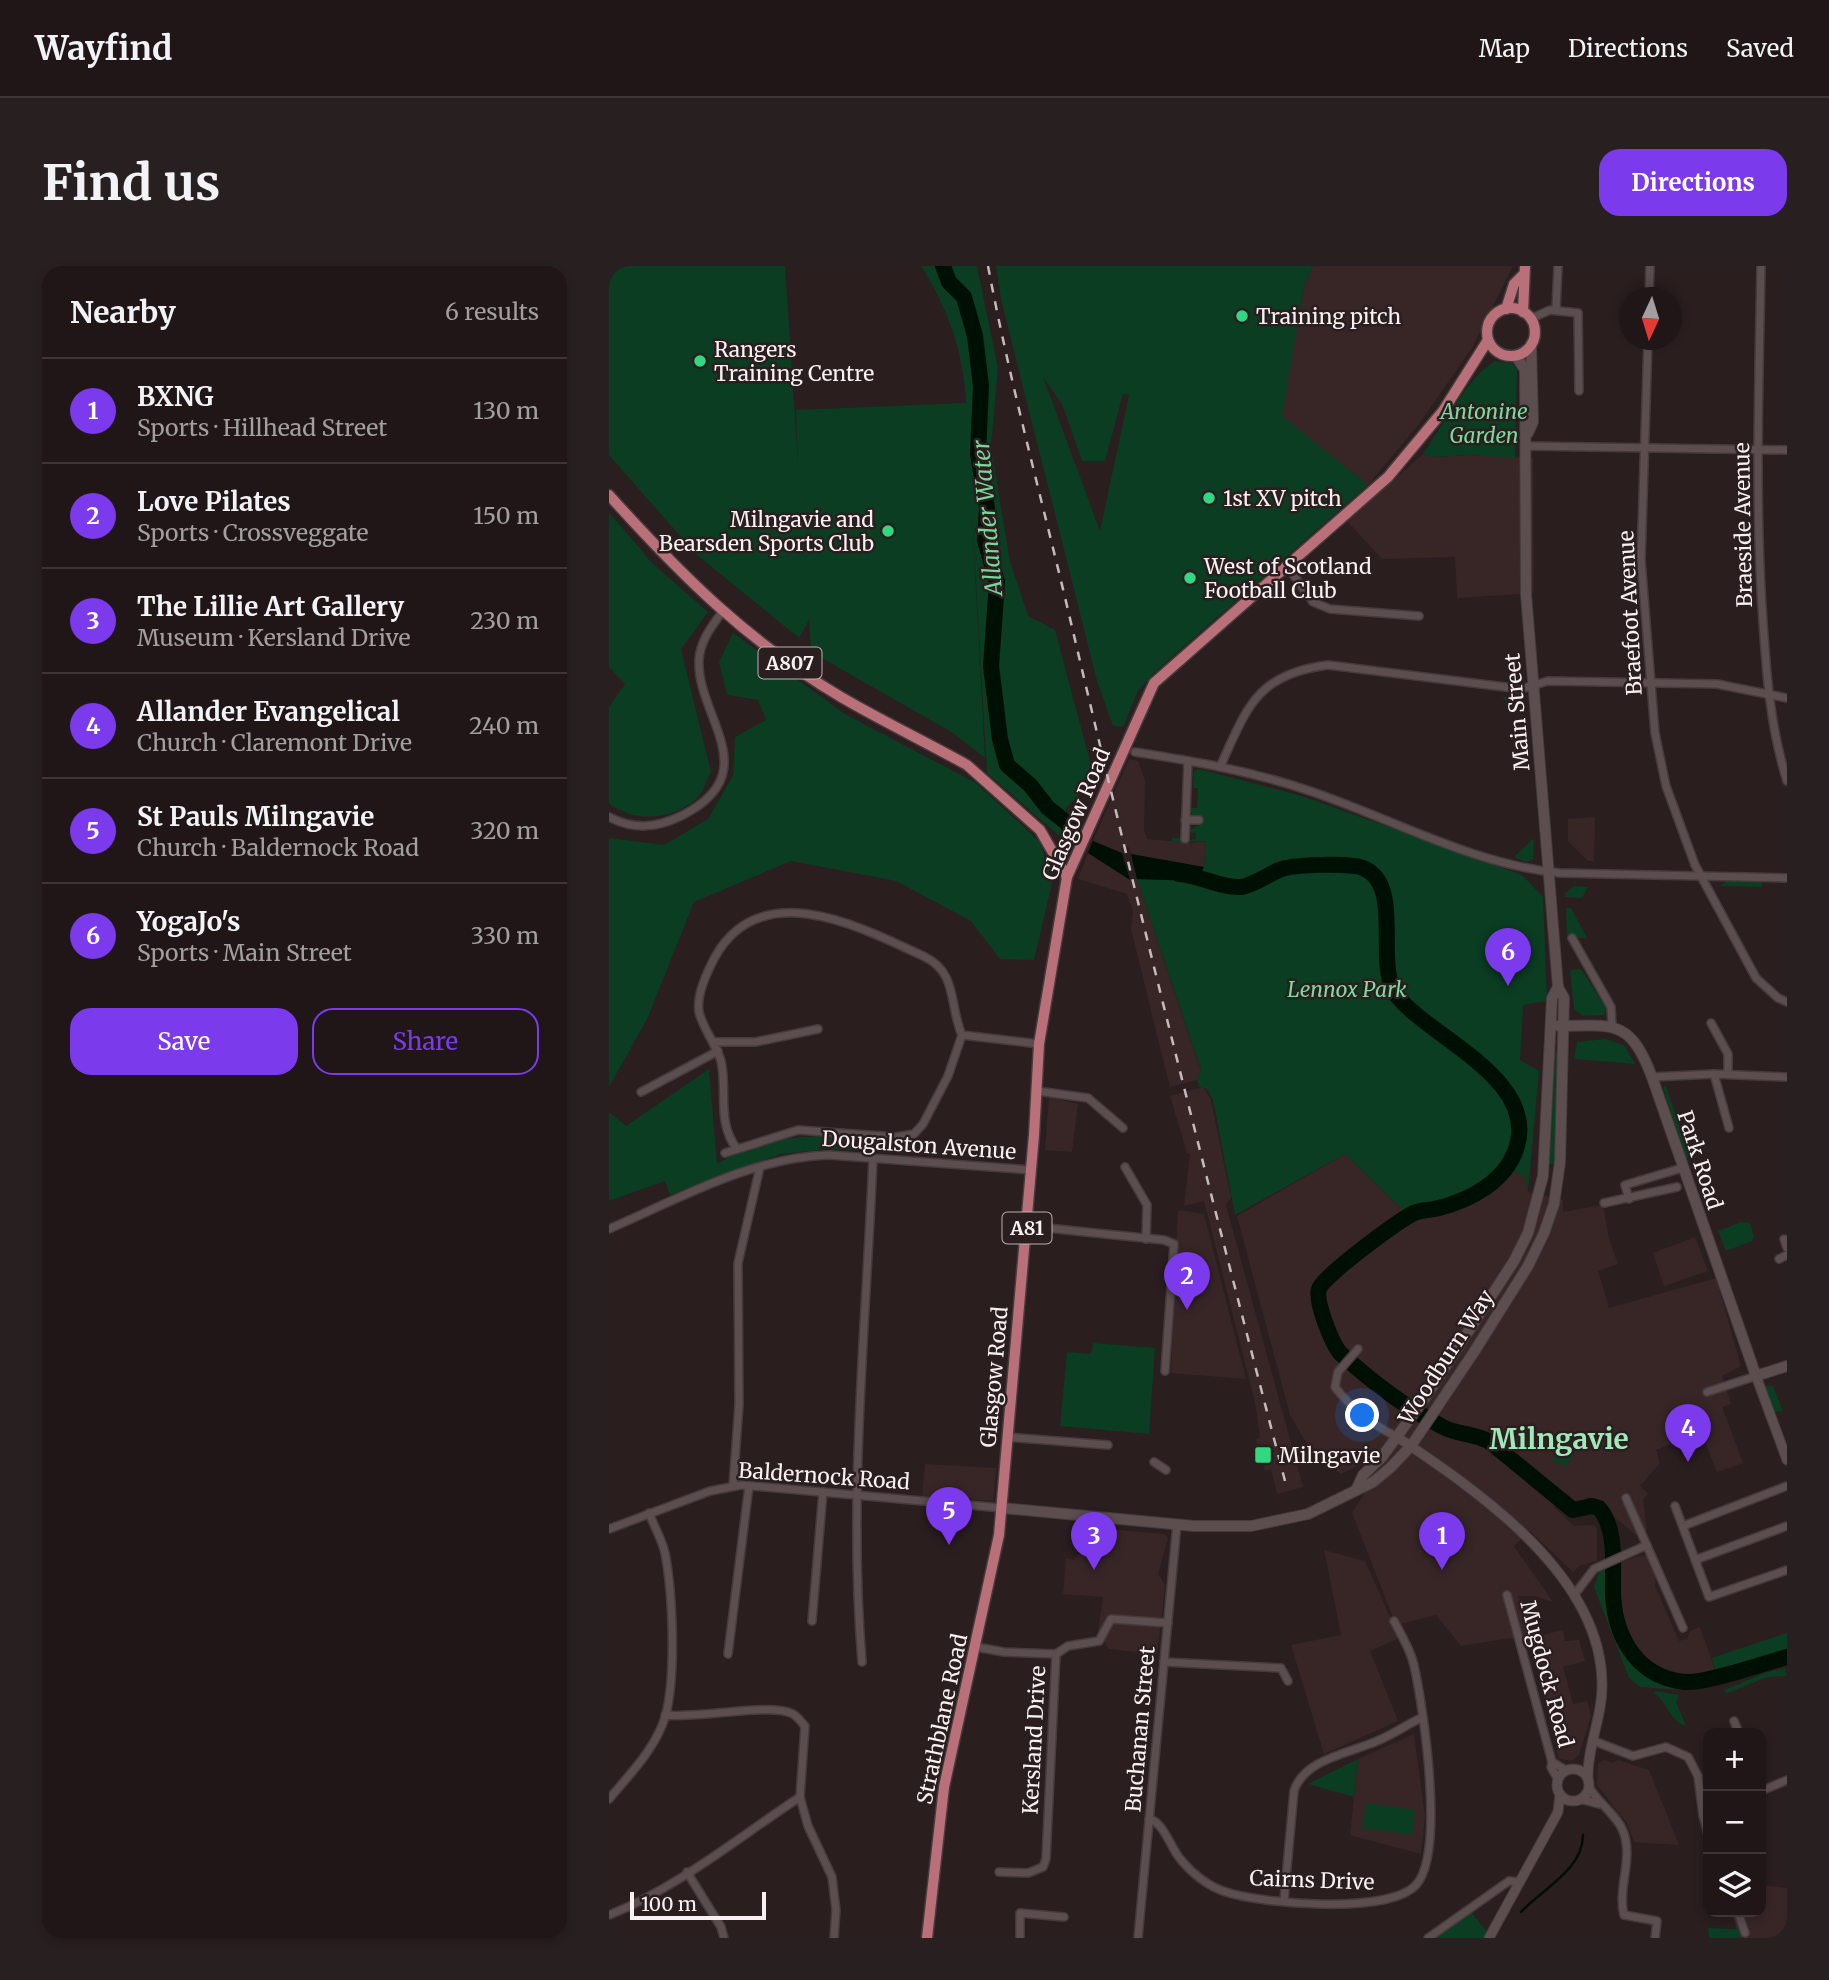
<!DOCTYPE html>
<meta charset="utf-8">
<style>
body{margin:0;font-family:Merriweather,serif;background:#281f20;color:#f1f3f6}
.controls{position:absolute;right:21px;bottom:21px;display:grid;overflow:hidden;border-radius:14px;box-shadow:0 4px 10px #0003}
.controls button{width:63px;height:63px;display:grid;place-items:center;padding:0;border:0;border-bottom:2px solid #3d3536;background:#201617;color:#f1f3f6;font:35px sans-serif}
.compass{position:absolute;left:1010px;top:21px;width:63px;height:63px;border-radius:50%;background:#201617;box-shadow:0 4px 10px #0003;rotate:184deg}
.scale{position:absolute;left:21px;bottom:18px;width:136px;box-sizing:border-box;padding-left:7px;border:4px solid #f9f0f1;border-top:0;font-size:19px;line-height:24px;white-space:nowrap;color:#f9f0f1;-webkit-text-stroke:5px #2a1e1f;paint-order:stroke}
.you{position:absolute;left:754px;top:1150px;width:24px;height:24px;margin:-18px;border:5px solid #fff;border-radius:50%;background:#1a73e8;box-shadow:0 0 0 10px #1a73e833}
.badge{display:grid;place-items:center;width:46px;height:46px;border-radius:50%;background:#7c3aed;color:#fff;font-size:23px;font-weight:700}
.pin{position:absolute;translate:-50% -58px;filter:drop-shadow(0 2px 4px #0008)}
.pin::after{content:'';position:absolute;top:37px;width:24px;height:21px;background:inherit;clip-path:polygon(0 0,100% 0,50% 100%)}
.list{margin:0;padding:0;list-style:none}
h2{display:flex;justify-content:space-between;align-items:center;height:91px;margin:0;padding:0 28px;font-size:30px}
h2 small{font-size:23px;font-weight:400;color:#a29fa1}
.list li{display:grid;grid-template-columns:46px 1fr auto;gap:21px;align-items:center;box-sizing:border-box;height:105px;padding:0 28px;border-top:2px solid #3d3536}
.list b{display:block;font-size:26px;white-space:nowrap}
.list p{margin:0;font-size:23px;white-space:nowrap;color:#a29fa1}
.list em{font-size:23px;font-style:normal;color:#a29fa1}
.actions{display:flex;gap:14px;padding:21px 28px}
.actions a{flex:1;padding:16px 0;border:2px solid #7c3aed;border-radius:21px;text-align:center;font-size:24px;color:#7c3aed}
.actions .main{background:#7c3aed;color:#fff}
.icon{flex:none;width:38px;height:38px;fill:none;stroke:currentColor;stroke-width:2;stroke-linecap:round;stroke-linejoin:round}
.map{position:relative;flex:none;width:1178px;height:1672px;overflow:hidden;border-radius:21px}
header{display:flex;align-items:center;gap:42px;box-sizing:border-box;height:98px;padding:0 35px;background:#201617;border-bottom:2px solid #3d3536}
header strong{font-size:33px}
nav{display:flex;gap:38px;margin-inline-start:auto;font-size:24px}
.intro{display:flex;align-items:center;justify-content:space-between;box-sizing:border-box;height:168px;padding:0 42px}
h1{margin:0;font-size:49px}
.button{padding:18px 32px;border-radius:21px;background:#7c3aed;color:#fff;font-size:24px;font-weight:700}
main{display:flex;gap:42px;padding:0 42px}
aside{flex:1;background:#201617;border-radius:21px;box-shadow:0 4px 10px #0003}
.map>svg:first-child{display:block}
</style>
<header>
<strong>Wayfind</strong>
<nav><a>Map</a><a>Directions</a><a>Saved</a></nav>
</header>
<div class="intro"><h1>Find us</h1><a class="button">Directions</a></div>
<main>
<aside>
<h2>Nearby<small>6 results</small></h2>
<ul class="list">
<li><span class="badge">1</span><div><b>BXNG</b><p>Sports · Hillhead Street</p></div><em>130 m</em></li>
<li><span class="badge">2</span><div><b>Love Pilates</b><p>Sports · Crossveggate</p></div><em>150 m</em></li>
<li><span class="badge">3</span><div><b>The Lillie Art Gallery</b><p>Museum · Kersland Drive</p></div><em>230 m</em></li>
<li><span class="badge">4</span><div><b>Allander Evangelical</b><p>Church · Claremont Drive</p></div><em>240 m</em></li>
<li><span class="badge">5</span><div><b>St Pauls Milngavie</b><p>Church · Baldernock Road</p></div><em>320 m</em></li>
<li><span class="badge">6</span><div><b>YogaJo's</b><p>Sports · Main Street</p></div><em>330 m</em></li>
</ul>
<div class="actions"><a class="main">Save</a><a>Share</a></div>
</aside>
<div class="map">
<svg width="1178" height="1672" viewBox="0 0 1178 1672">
<rect width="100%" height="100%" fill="#2a1e1f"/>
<g fill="#382627">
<polygon points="704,0 904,0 863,82 810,158 759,219 672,150 695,21"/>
<polygon points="814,188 825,191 861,189 924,192 925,327 848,332 846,291 773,293 738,255"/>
<polygon points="520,493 529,495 536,515 535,564 538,573 583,577 597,575 595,601 522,588 520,581 512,582 513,587 484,575"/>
<polygon points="986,551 985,595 979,595 959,575 959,553"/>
<polygon points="479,587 521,613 528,613 592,805 588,814 561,821 522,663 524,645 518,628 469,613"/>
<polygon points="594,821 602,834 622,932 617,939 694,1221 668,1228 662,1203 656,1205 647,1173 651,1171 646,1136 595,935 575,940 581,888 578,887 561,830"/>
<polygon points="440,831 469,838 463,886 436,884"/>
<polygon points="736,888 797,947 871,933 901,903 916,911 919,926 954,934 954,946 994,939 1000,973 1009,998 989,1005 1000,1042 1107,1012 1132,1100 1113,1110 1122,1138 1113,1141 1134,1197 1108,1206 1092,1166 1047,1184 1051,1197 1031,1220 1039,1228 1034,1234 1038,1264 1027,1269 980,1231 969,1238 956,1226 945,1241 965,1260 985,1259 988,1263 988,1295 970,1300 964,1306 921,1265 905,1280 944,1336 926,1330 909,1330 921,1372 954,1364 956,1375 970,1374 976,1395 954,1401 964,1438 978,1435 982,1450 970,1489 963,1495 950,1493 923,1383 902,1372 852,1380 827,1349 787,1359 743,1247 783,1184 732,1208 702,1185 681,1149 628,950"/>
<polygon points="569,944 595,948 637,1113 562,1107"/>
<polygon points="1086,971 1099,1005 1055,1020 1044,987"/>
<polygon points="316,1198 387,1202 384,1235 313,1230"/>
<polygon points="476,1261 555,1268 559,1272 549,1308 556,1319 548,1388 500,1383 489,1366 494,1331 454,1328 457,1292 465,1294 473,1285"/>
<polygon points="715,1284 756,1295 790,1372 761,1385 789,1455 715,1488 682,1379 732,1369"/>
<polygon points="1031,1290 1039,1291 1047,1310 1046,1320 1070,1375 1078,1373 1081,1365 1091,1361 1107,1407 1064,1408 1033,1395 1023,1384 1013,1358 1005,1318 1009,1297"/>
<polygon points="805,1468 816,1551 812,1588 741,1569 749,1493"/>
<polygon points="995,1494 1003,1497 1009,1494 1040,1504 1070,1579 1025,1576 1019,1559 988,1519 989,1498"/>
<polygon points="1152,1619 1178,1622 1178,1672 1131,1672 1122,1646 1152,1646"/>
</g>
<g fill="#0a3d22" fill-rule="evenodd">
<path d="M 0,0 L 176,0 L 189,198 L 187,144 L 357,137 C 355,87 339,42 312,0 L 368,0 L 389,102 L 382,180 L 401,296 L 419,350 L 446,364 L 486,514 L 456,543 L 471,561 L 462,580 L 378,507 L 362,229 L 376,492 L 344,467 L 202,386 L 200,354 L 190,372 L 87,288 L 0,189 Z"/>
<path d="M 387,0 L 704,0 L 695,21 L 673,150 L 759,219 L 547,405 L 529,425 L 514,461 L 504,460 L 488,415 L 392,33 ZM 434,111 L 453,138 L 473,195 L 496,195 L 514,128 L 520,129 L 491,265 Z"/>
<path d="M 886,95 L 905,98 L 908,104 L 906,192 L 861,189 L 825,191 L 814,188 C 833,161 859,111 886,95 Z"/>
<path d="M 0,246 L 43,297 L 99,346 L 72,383 L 102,506 C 98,514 93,529 86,534 C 63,554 24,557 0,537 L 0,441 L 16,418 L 0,401 Z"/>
<polygon points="124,367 236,448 367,517 430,575 444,613 425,694 391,693 362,655 287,615 182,595 85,636 38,753 0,821 0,572 55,579 99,553 124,509 126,471 157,454 149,434 118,429 110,396"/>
<polygon points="909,430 914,436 914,450 893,431"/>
<polygon points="590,503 693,530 913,609 934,631 938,735 914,739 911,794 930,805 919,926 905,964 919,926 916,911 901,903 871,933 797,947 736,888 626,949 604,834 598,823 590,821 588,814 592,804 528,613 588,615 595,601 597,575 563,576 563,572 572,572 572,575 587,573 587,567 580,566 581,564 592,558 593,551 583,549 581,542 588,542 589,522 584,522 585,505"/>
<polygon points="925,572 924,593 917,596 905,591"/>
<polygon points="1118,615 1153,616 1153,621 1111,620"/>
<polygon points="965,620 979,621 973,632 956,631 956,627"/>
<polygon points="957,642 962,642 978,672 958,672"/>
<polygon points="972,703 997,742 995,749 974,750 965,743 961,704"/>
<polygon points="996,773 1015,779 1026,798 965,793 968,776"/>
<polygon points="946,786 950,786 946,898 940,898"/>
<path d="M 100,803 L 108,898 C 170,860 229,870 297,876 L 303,888 L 219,883 L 172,888 L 61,929 L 56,915 L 0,935 L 0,846 L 17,860 Z"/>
<polygon points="1057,820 1081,892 1076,893 1054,821"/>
<polygon points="1132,956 1141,957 1145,970 1143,975 1117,985 1109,965"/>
<polygon points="484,1077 546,1082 540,1168 451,1160 458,1086 482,1088"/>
<polygon points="1156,1120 1164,1120 1174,1145 1165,1146"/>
<polygon points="951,1176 953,1181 960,1182 964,1190 957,1200 944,1195 947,1187 945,1177"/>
<path d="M 999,1302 C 1001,1334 1003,1384 1033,1404 C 1045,1412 1060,1417 1073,1424 L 1031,1421 L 1020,1412 L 985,1321 L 991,1304 Z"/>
<polygon points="1178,1367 1178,1384 1107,1407 1103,1392"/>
<polygon points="1176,1402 1178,1410 1158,1411 1117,1428 1115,1424 1156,1407"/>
<path d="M 1047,1425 L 1070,1429 L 1067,1436 L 1077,1460 C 1062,1456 1058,1436 1045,1427 Z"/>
<polygon points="749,1493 745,1531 699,1518"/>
<polygon points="757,1537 806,1544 803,1569 753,1562"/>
<polygon points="860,1643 878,1666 876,1672 821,1672"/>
<polygon points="1099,1662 1130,1663 1131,1672 1100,1672"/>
</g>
<g fill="#000f04">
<polygon points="484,575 513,587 521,614 479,587"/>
<polygon points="522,588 595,601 587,615 528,613"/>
</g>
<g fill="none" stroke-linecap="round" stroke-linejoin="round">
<path stroke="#000f04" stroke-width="2.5" d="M 912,1646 C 933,1623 974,1604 974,1569"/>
<g stroke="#000f04" stroke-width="16">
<polyline points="334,0 340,16 355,31 366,70 372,120 369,188 378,242 376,274 388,316 382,400 391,473 398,499 421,519 439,542 458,557 464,568"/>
<path d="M 570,608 C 590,609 611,622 632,621 C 645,619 658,609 670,604 C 683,598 741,597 754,602 C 796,619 764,699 788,730 C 823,773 931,814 907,883 C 896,916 861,934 830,942 C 822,944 812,944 805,947 C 789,955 714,1010 710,1023 C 706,1036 723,1077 731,1087 C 762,1115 797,1142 834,1161 C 849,1169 865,1167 881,1176 L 964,1244 L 983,1240 L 990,1242 C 1007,1261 1004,1295 1004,1319 C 1003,1365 1024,1410 1075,1416 C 1096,1418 1155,1397 1178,1391"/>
</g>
<g stroke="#453b3c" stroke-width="10">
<g id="minor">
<path d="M 1152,0 C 1150,114 1146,228 1153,341 C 1157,401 1160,457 1178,515"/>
<polyline points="1040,32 1041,0"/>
<polyline points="947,44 949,0"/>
<polyline points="921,53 941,44 969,47 970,125"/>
<polyline points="1039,74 1032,294 1046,467 1057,520 1086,599 1147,712 1169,732 1178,736"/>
<polyline points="918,180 1178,184"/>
<polyline points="678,300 704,336 721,343 810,350"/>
<path d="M 526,486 C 583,495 642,505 698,524 C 782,552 862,598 951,607 L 1178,612"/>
<path d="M 611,501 C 638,442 647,408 719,399 L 912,423 L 939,415 L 1108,418 L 1178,432"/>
<path d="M 0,551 C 25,564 47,562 72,550 C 159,507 87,450 90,394 C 91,375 103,360 113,346"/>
<polyline points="576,554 590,554"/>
<polyline points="576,573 579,495"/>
<polyline points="963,672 1002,741 1003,760"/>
<polyline points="1102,757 1119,788 1119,808"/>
<polyline points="105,776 146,776 209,763"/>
<polyline points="1105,808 1120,862"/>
<polyline points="1043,811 1105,808 1178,811"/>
<polyline points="428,825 479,832 514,862"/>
<polyline points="32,826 109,785"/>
<path d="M 128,883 C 107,856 119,825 112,795 C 107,778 94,763 90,746 C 87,729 98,706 106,691 C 152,608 254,662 316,691 C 349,707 340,740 353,769 L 430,778"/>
<polyline points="116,887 189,864 287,871 305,868 314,858 339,810 353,769"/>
<polyline points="516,901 538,939 537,973"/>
<polyline points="1020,933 1016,919 1073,902"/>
<polyline points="995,937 1068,921"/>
<polyline points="418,960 555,974 565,978 556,1105"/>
<path d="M 0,963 C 69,933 143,891 220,889 L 422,904"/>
<polyline points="1175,973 1178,982"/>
<polyline points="1170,993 1178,989"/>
<path d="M 749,1083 L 729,1106 L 726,1121 C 743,1143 764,1159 788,1171"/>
<polyline points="1098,1126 1147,1110"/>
<polyline points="398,1171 499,1179"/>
<polyline points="545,1196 557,1204"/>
<polyline points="124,1220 130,1139 129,997 151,901"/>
<polyline points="1017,1232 1074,1362"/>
<polyline points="1066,1240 1100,1331 1178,1304"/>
<polyline points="1074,1260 1178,1220"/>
<polyline points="0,1263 101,1225 132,1219 393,1242"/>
<polyline points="1086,1294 1178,1260"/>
<polyline points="966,1328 985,1303 1038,1279"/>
<polyline points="898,1329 943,1496 942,1501 949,1514"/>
<polyline points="203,1355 214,1226"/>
<polyline points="367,1381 395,1386 447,1388"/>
<polyline points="119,1388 140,1220"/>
<path d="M 253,1396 C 239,1228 257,1060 264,892"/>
<polyline points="555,1396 672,1402 679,1415"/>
<path d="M 56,1449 C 87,1453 164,1436 184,1448 C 189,1451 193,1457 196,1460 L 191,1531 L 199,1560 L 223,1611 L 227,1644 L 225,1672"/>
<polyline points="1125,1455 1130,1467"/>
<polyline points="985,1475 1024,1490 1057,1481 1079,1491 1089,1510 1094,1549 1099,1546"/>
<polyline points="943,1496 957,1504"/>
<path d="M 980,1521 C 989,1537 1008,1549 1014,1565 C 1025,1592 1008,1622 1015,1649 L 1048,1655 L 1046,1672"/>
<polyline points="1152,1525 1178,1514"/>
<path d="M 0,1533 C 21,1508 48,1481 57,1448 C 67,1407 64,1329 56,1287 C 53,1274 45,1260 40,1247"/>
<polyline points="971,1533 990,1538"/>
<polyline points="1094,1549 1099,1569"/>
<path d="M 540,1553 C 555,1556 562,1583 572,1594 C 584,1608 597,1619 614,1625 C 650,1638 779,1649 807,1619 C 836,1587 815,1447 806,1404 C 803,1387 793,1370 785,1355"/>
<polyline points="78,1606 112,1661 115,1672"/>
<polyline points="390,1606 419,1607 434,1601 437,1593 447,1388 459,1380 490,1375 502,1353 559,1357"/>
<path d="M 675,1634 L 685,1525 C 695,1493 741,1487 768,1475 C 783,1469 797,1459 812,1452"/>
<polyline points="1129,1646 1136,1667"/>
<path d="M 0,1649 C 68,1622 130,1571 191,1531"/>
<polyline points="411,1672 411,1647 455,1651"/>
<polyline points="529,1672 568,1258"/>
<polyline points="819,1672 900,1615 909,1616"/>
</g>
</g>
<g stroke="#453b3c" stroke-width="11">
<g id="tertiary">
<polyline points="1147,1110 1178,1194"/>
<path d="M 788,1171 C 869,1225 992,1309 993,1417 C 994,1450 978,1480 979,1512"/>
<circle cx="964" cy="1519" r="16"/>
<polyline points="880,1672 949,1546 951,1528"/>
</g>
</g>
<g stroke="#453b3c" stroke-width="12">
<g id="secondary">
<polyline points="919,167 924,156 922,78"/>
<path d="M 949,760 C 1005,759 1021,753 1043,811 L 1147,1110 L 1178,1100"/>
<polyline points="748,1222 754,1209 773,1191 816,1132 905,995 919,967 934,910 943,732 949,721"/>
<polyline points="393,1242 585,1260 642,1260 699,1248 764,1216 781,1202 802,1180 865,1086 919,1000 935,967 945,938 951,896 955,732 949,721 917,328 916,104 907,90"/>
</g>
</g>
<g stroke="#453b3c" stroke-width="13">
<g id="primary">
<circle cx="902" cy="66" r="24"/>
<polyline points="897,43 905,18 914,9"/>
<polyline points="914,46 916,0"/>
<path d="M 0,229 C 71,308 139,376 232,431 C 273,455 317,476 358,499 L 431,564 L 458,611"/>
<polyline points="318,1672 335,1521 390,1269 425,869 430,778 458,611 545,417 779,211 834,145 879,74"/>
</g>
</g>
<use href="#minor" stroke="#5c4e4f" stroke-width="7"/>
<use href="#tertiary" stroke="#5c4e4f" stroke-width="9"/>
<use href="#secondary" stroke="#5c4e4f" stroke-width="10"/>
<use href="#primary" stroke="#ba7078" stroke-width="10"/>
<path stroke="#c5bbbc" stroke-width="2.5" stroke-dasharray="9 9" stroke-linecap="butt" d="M 379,0 C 402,122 435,241 463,361 C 530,647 602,931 676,1215"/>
</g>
<g fill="#30d882" stroke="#2a1e1f" stroke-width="2.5">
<circle cx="633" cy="50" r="7"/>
<circle cx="91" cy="95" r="7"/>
<circle cx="600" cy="232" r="7"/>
<circle cx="279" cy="265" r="7"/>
<circle cx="581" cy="312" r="7"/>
<rect x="645" y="1180" width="18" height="18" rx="3.5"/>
</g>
<g text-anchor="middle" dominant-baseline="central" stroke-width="5" stroke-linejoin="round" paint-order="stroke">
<g fill="#2a1e1f" stroke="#bbb1b2" stroke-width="2">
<rect x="149.5" y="381.5" width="63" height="31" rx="5"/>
<rect x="393.5" y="946.5" width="49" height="31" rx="5"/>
</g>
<g font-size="19" font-weight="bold" fill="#f9f0f1">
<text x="181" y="397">A807</text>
<text x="418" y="962">A81</text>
</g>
<g font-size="21" fill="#f9f0f1" stroke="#2a1e1f" text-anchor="start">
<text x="647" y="50">Training pitch</text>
<text x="105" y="83">Rangers<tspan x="105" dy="24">Training Centre</tspan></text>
<text x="614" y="232">1st XV pitch</text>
<text x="265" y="253" text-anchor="end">Milngavie and<tspan x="265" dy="24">Bearsden Sports Club</tspan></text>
<text x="595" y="300">West of Scotland<tspan x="595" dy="24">Football Club</tspan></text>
<text x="670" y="1189">Milngavie</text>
</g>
<g font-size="21" font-style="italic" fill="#7bda9e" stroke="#2a1e1f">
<text x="875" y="145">Antonine<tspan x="875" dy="24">Garden</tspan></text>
<text x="738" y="723">Lennox Park</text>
</g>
<g font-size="21" fill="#f9f0f1" stroke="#2a1e1f">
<text transform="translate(1134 259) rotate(-91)">Braeside Avenue</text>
<text transform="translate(1021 347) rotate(-93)">Braefoot Avenue</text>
<text transform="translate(908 446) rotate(-95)">Main Street</text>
<text transform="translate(467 548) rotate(-67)">Glasgow Road</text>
<text transform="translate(310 879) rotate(4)">Dougalston Avenue</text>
<text transform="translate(1091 894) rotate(72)">Park Road</text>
<text transform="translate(837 1091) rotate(-57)">Woodburn Way</text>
<text transform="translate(385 1111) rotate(-85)">Glasgow Road</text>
<text transform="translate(215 1210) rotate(4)">Baldernock Road</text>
<text transform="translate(938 1408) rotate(75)">Mugdock Road</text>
<text transform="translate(333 1453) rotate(-78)">Strathblane Road</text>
<text transform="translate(531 1463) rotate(-85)">Buchanan Street</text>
<text transform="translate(425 1474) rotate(-87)">Kersland Drive</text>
<text transform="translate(703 1614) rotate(2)">Cairns Drive</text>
</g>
<g font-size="23" font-style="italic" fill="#78d69b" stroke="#2a1e1f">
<text transform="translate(378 252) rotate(-95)">Allander Water</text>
</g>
<g font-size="28" font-weight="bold" fill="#9fe9b9" stroke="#2a1e1f">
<text x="950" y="1173">Milngavie</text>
</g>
</g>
</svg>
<div class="controls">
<button>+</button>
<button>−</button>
<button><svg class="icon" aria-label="layers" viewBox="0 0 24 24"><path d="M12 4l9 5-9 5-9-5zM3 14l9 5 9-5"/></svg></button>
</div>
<svg class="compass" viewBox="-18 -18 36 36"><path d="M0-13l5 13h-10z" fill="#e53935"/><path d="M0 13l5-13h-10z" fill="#a29fa1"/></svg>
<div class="scale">100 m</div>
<div class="you"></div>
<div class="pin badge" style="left:833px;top:1304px">1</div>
<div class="pin badge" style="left:578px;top:1044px">2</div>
<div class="pin badge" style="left:485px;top:1304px">3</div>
<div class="pin badge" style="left:1079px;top:1196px">4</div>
<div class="pin badge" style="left:340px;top:1279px">5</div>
<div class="pin badge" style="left:899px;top:720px">6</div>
</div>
</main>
